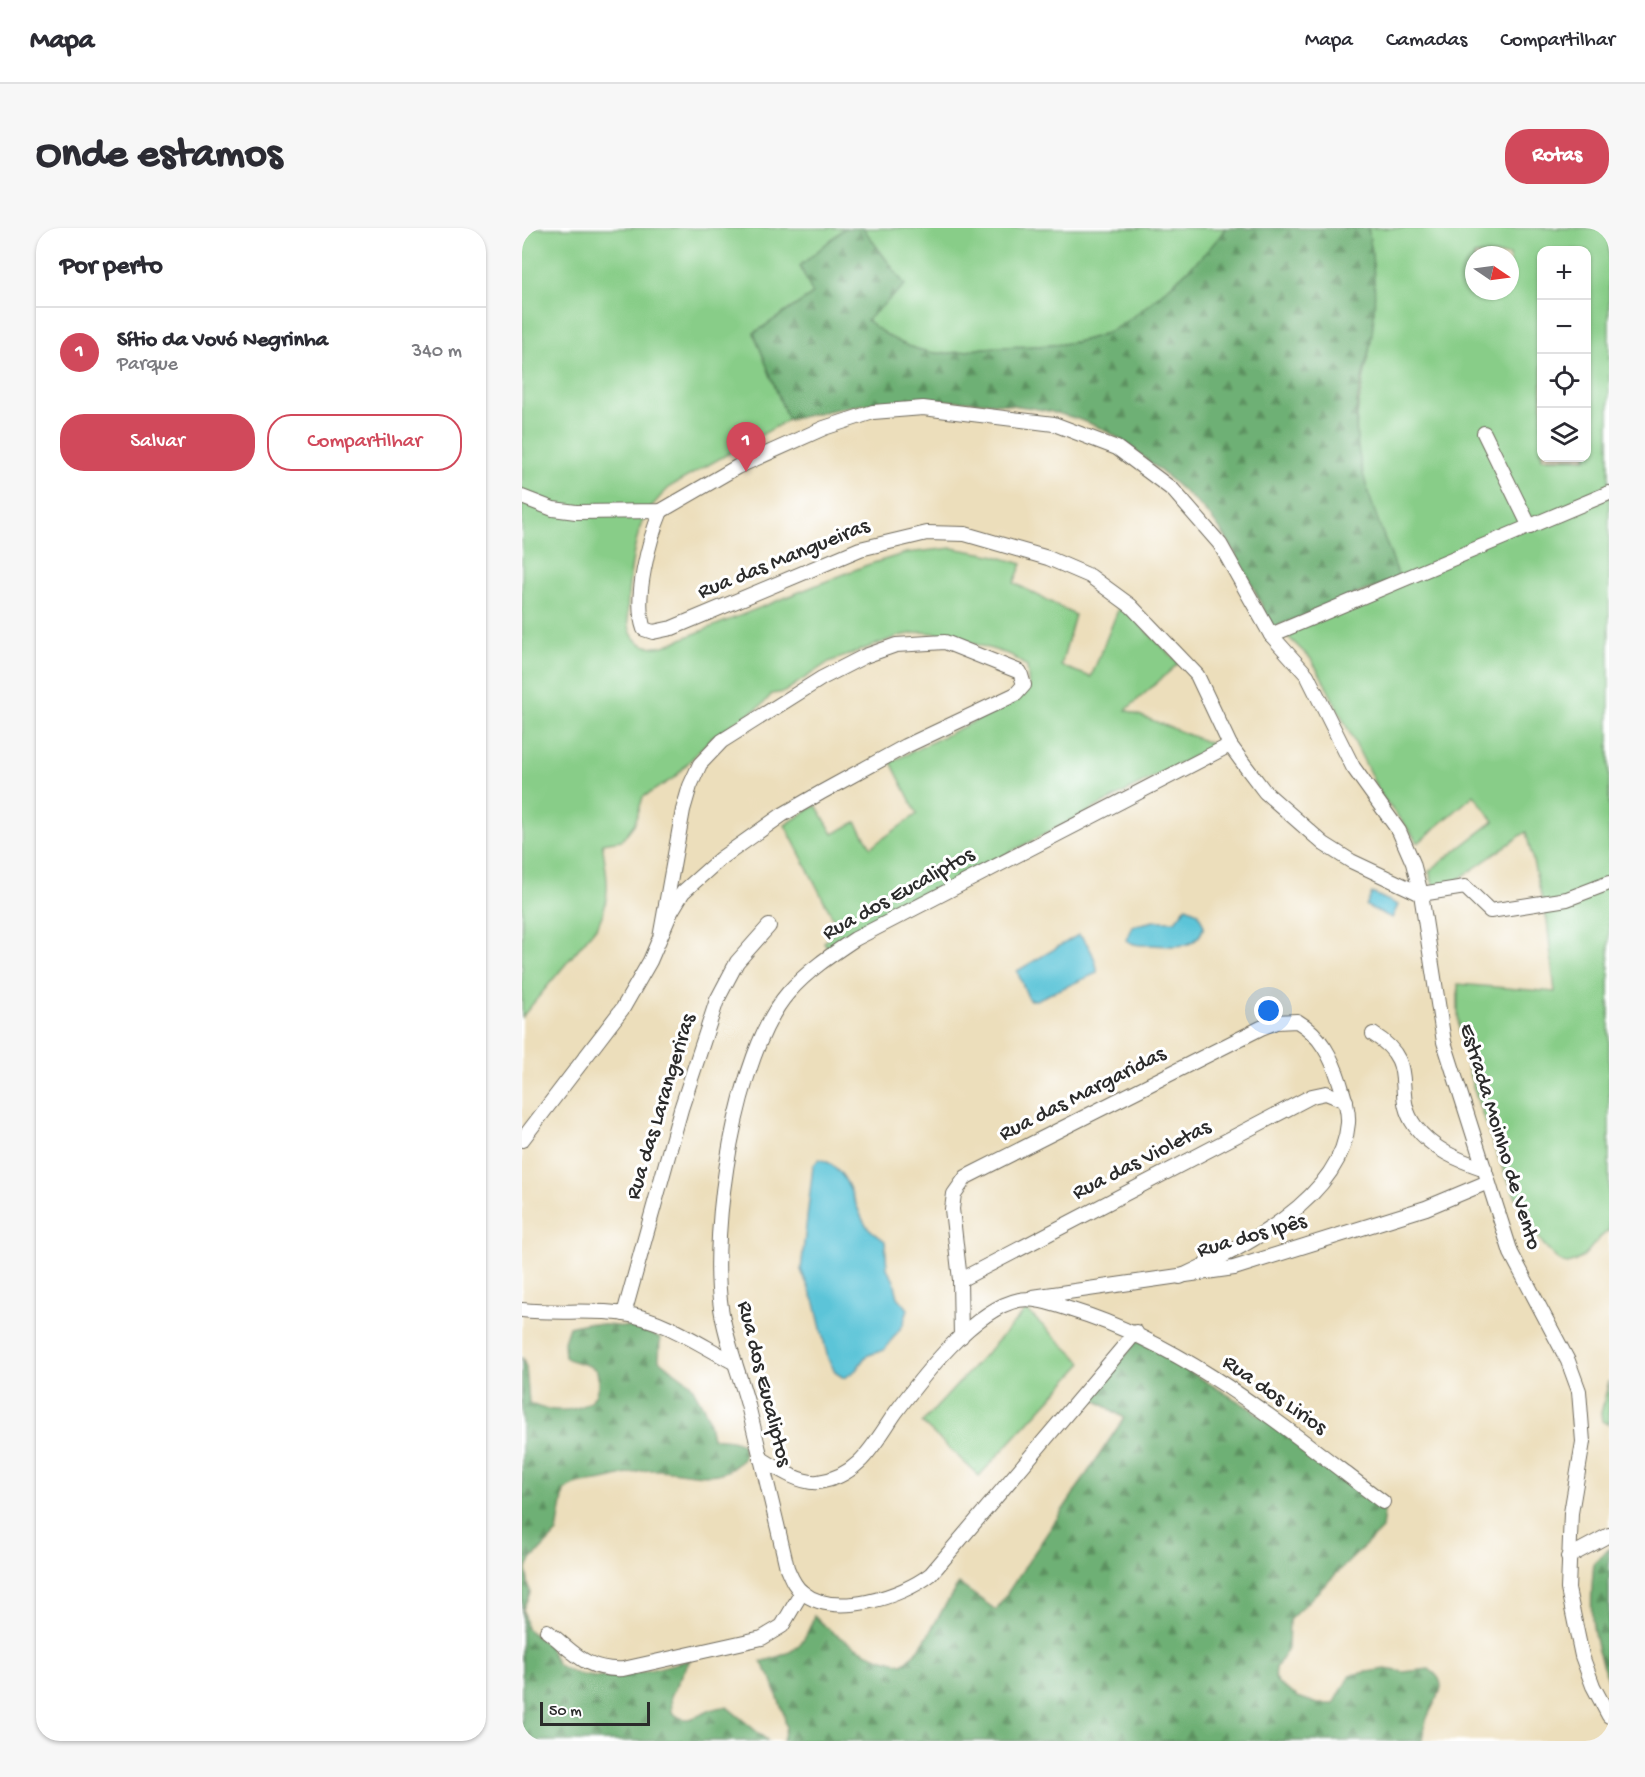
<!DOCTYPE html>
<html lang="pt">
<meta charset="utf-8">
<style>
body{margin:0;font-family:"Gochi Hand",sans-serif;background:#f7f7f7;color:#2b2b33}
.controls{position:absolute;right:18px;top:18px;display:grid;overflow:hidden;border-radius:12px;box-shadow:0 2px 4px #0004}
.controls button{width:54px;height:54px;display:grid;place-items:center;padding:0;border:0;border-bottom:2px solid #e1e1e2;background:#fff;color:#2b2b33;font:30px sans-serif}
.compass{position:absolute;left:943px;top:18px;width:54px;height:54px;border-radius:50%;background:#fff;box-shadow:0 2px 4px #0004;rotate:103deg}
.scale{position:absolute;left:18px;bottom:15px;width:110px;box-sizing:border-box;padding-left:6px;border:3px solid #2b2b2b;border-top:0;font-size:16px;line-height:21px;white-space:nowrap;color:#2b2b2b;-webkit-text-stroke:4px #fff;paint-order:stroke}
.you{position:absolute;left:747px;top:783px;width:21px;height:21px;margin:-15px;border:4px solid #fff;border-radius:50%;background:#1a73e8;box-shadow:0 0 0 9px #1a73e833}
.badge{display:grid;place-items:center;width:39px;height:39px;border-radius:50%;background:#d1495b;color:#fff;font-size:20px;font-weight:700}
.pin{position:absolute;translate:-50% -50px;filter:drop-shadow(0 2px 3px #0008)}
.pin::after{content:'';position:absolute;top:32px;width:21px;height:18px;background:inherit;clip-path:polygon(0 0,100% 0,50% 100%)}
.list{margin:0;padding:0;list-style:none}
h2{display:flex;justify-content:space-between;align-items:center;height:78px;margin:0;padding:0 24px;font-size:26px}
h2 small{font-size:20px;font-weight:400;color:#7c7c81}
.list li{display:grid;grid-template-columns:39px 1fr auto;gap:18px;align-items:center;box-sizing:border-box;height:90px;padding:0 24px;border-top:2px solid #e1e1e2}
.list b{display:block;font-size:22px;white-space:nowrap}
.list p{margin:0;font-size:20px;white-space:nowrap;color:#7c7c81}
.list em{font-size:20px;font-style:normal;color:#7c7c81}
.actions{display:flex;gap:12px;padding:18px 24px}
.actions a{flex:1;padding:14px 0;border:2px solid #d1495b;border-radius:24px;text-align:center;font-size:21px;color:#d1495b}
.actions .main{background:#d1495b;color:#fff}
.icon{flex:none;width:33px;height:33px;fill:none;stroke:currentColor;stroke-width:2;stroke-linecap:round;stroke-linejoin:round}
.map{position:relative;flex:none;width:1087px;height:1513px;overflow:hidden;border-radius:24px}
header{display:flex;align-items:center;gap:36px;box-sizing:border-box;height:84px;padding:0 30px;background:#fff;border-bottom:2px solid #e1e1e2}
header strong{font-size:28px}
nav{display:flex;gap:33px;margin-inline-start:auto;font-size:21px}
.intro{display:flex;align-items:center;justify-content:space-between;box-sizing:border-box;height:144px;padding:0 36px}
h1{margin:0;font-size:42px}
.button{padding:15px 27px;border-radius:24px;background:#d1495b;color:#fff;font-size:21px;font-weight:700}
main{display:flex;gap:36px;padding:0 36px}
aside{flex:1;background:#fff;border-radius:24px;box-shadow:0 2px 4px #0004}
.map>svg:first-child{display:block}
</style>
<header>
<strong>Mapa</strong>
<nav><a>Mapa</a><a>Camadas</a><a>Compartilhar</a></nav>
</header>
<div class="intro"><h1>Onde estamos</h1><a class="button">Rotas</a></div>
<main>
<aside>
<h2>Por perto<small></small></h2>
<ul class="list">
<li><span class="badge">1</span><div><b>Sítio da Vovó Negrinha</b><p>Parque</p></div><em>340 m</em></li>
</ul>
<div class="actions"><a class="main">Salvar</a><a>Compartilhar</a></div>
</aside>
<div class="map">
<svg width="1087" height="1513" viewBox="0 0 1087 1513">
<defs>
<pattern id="forest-firs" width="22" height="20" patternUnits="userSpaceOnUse" patternTransform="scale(1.5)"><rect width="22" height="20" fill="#6eb074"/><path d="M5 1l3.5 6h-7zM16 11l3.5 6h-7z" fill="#5b8f5f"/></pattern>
</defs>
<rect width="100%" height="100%" fill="#fff"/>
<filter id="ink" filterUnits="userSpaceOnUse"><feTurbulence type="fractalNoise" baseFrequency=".0167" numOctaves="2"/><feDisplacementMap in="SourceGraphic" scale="12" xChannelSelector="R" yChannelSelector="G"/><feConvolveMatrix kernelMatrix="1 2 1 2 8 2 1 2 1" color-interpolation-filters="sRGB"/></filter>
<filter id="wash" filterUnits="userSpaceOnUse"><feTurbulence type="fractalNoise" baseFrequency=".008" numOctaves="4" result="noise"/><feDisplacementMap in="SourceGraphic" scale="24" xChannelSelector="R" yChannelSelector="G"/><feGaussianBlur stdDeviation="1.35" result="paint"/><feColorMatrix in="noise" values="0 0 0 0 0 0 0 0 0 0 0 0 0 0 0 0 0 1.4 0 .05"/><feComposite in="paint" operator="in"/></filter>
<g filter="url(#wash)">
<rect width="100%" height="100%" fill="#ecdebb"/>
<g fill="#88cd88" stroke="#5a7c5a" stroke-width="1.5" fill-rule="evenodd">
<path d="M 0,0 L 323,0 L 278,38 L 291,66 L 232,105 L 266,192 L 149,258 C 138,268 127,280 120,294 C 112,316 97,391 112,410 C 119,419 132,420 142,418 L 345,337 L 384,325 L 430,320 L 470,327 L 500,336 L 492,355 L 553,387 L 539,438 L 569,449 L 598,377 L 657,435 L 604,482 L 693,517 L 330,707 L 307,722 L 302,714 L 316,700 L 263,597 L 294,577 L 311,606 L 334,594 L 349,619 L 395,586 L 369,534 L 496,472 L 507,461 L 505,439 L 489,427 L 421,406 L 399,404 L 377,408 L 307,434 L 262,464 L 250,466 L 240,477 L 190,509 L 152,550 L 121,569 L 113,595 L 100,612 L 80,615 C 85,646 90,669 76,697 L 0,789 Z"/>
<path d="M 341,0 L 703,0 C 690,24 610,95 584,105 C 545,121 505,117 463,120 C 447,122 428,127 413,125 C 385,121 365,109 344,92 Z"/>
<path d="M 846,0 L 1087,0 L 1087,1003 C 1070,1011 1068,1032 1044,1036 C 1001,1020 945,852 938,807 C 935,790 936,773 936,756 L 1033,764 L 1025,692 L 1004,604 L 914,667 L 907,643 L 972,593 L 952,567 L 896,615 C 881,591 859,574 849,547 L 798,446 L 789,431 L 763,406 L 877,349 C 861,305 839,259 835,213 C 832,180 843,151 848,118 C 854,77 853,41 846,0 ZM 1020,22 L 1064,22 L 1064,230 L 1020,230 ZM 952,27 L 988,27 L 988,63 L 952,63 Z"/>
<polygon points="504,1082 561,1135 457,1248 400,1195"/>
<polygon points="1087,1153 1087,1197 1080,1193 1079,1185"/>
</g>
<g fill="url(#forest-firs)" stroke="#4c6e50" stroke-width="1.5">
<path d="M 323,0 L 341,0 L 383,57 L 345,92 C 365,110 386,121 413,125 C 429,127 448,122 463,120 C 505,117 545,121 584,105 C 610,95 690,24 703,0 L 846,0 C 853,41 856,81 847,123 C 842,145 834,167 834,190 C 833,245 859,298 877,349 L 751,400 C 734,367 719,330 697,300 C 684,281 666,267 649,252 C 629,235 610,218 588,205 C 528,171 413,168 346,176 C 319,179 292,186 266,192 L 232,105 L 291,66 L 278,38 Z"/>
<path d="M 64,1095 L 115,1100 L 138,1110 L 137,1132 L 168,1155 L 185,1186 L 190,1210 L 210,1212 L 221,1216 L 222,1229 C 198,1261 163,1240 131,1242 C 114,1242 98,1249 81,1252 C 66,1255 55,1253 42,1263 L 35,1305 L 9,1332 L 4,1341 L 8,1365 L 1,1381 L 4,1400 L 27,1419 L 35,1436 C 73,1463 127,1441 168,1432 L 149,1468 L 150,1484 C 169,1503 183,1477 205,1479 L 246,1513 L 0,1513 L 0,1129 L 4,1140 L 7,1175 L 11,1177 C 38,1188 84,1184 75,1143 C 65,1133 53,1137 43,1129 L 42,1114 L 47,1099 Z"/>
<path d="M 616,1112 L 729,1181 L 862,1283 L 860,1301 L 767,1392 L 766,1420 L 754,1440 L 753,1450 L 756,1456 L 776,1469 L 796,1476 L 812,1476 L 828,1447 L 863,1441 L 882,1444 L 907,1441 C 931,1457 913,1469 905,1490 C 902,1497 901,1505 900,1513 L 261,1513 L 264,1499 L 262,1487 L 249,1450 L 239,1434 C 272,1424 280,1423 292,1388 C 315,1411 348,1430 381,1436 C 403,1422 419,1379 437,1356 L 474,1382 L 602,1190 L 569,1169 Z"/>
<path d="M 1087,1321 L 1087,1453 C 1068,1410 1067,1381 1072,1335 Z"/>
</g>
<g fill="#5cc4d8" stroke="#447882" stroke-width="1.5">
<polygon points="850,665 876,677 870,690 844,678"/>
<path d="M 664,679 L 676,684 L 682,698 C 675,723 651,718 631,717 C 621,717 611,718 604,712 L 610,698 L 632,693 L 653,693 Z"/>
<path d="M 556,707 C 566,712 576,735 575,745 L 514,772 L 507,772 L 495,743 Z"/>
<path d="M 297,931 C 326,938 330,972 342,994 C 346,1002 356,1007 363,1013 L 365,1040 L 372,1053 L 376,1069 L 386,1081 L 381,1097 L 362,1122 L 344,1128 L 334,1142 L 322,1150 L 314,1145 L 306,1131 L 293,1075 L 279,1042 L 291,938 Z"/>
</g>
</g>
<g filter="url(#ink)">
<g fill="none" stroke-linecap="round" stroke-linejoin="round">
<g stroke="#6f6a5d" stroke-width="16">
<g id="street">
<polyline points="962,205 1008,299"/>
<polyline points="0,269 31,281 54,284 139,283 215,239 302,200 351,184 401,180 532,196 595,220 651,262 698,316 749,407 785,447 831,539 877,603 891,635 899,666 922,814 989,1025 1046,1133 1057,1163 1061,1214 1049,1285 1046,1361 1060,1428 1071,1458 1087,1488"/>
<path d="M 139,283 C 127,312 111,371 122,401 L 131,404 L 150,400 L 338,321 L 405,305 L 443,306 L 526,330 L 568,348 L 609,378 L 675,447 L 708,517 L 724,539 L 743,564 L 802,616 L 829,633 L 899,666 L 943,659 L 968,683 L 1045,671 L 1087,655"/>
<polyline points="749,407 1087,265"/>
<path d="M 851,806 C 900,836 868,864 893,898 C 911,922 936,932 963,941"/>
<polyline points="0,912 101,780 128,733 149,684 161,664 198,631 260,587 300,564 384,518 494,466 502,457 498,444 423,414 374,417 343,428 300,450 200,513 178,536 168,558 161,582 138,710"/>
<polyline points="438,1052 790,868 804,865 824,873"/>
<polyline points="511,1069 712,1040 904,980 966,954"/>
<path d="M 0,1082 C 34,1086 69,1081 103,1086 C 142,1091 178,1117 213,1135"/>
<polyline points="102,1086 159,881 195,772 215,734 247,698"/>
<path d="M 614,1104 L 409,1346 C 380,1369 312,1391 280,1364 C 272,1358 269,1349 265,1340 C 253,1286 239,1231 226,1177 C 217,1144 204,1114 199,1080 C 187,1002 214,825 266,765 C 285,743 309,727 333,711 L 708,517"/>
<path d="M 439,1109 L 438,1052 L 430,981 L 432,966 L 444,949 L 739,800 L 754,794 L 775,793 C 799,807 810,830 818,855 C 822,868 827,882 826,895 C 820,972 718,1021 658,1049"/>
<path d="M 238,1230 C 253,1239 278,1256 296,1254 C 337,1249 353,1214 374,1184 C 400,1149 452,1081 497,1072 C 513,1069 534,1077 550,1082 C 668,1118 764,1201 861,1274"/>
<polyline points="1046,1329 1087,1307"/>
<path d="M 25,1403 C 52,1424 64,1443 101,1441 L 240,1410 L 260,1398 L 280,1364"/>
</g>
</g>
<use href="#street" stroke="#fff" stroke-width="14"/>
</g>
</g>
<g text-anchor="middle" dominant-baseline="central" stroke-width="6" stroke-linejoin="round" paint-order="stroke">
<g font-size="22" fill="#2b2b2b" stroke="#fff">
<text transform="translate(262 332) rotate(-22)">Rua das Mangueiras</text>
<text transform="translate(377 667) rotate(-29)">Rua dos Eucaliptos</text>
<text transform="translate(561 867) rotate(-27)">Rua das Margaridas</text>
<text transform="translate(140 879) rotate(-73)">Rua das Larangeriras</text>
<text transform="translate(977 909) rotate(73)">Estrada Moinho de Vento</text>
<text transform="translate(620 933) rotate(-27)">Rua das Violetas</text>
<text transform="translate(730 1009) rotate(-16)">Rua dos Ipês</text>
<text transform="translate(241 1156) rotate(76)">Rua dos Eucaliptos</text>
<text transform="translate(752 1168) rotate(35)">Rua dos Lirios</text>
</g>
</g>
</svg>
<div class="controls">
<button>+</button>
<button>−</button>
<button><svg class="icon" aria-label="locate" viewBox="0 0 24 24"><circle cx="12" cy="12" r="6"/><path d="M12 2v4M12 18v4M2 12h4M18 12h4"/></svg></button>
<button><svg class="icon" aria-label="layers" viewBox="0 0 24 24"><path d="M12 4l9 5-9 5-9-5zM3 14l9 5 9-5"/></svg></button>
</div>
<svg class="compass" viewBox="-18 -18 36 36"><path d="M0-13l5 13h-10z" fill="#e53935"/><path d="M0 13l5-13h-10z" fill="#7c7c81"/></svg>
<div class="scale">50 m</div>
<div class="you"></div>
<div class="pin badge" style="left:224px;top:244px">1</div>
</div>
</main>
